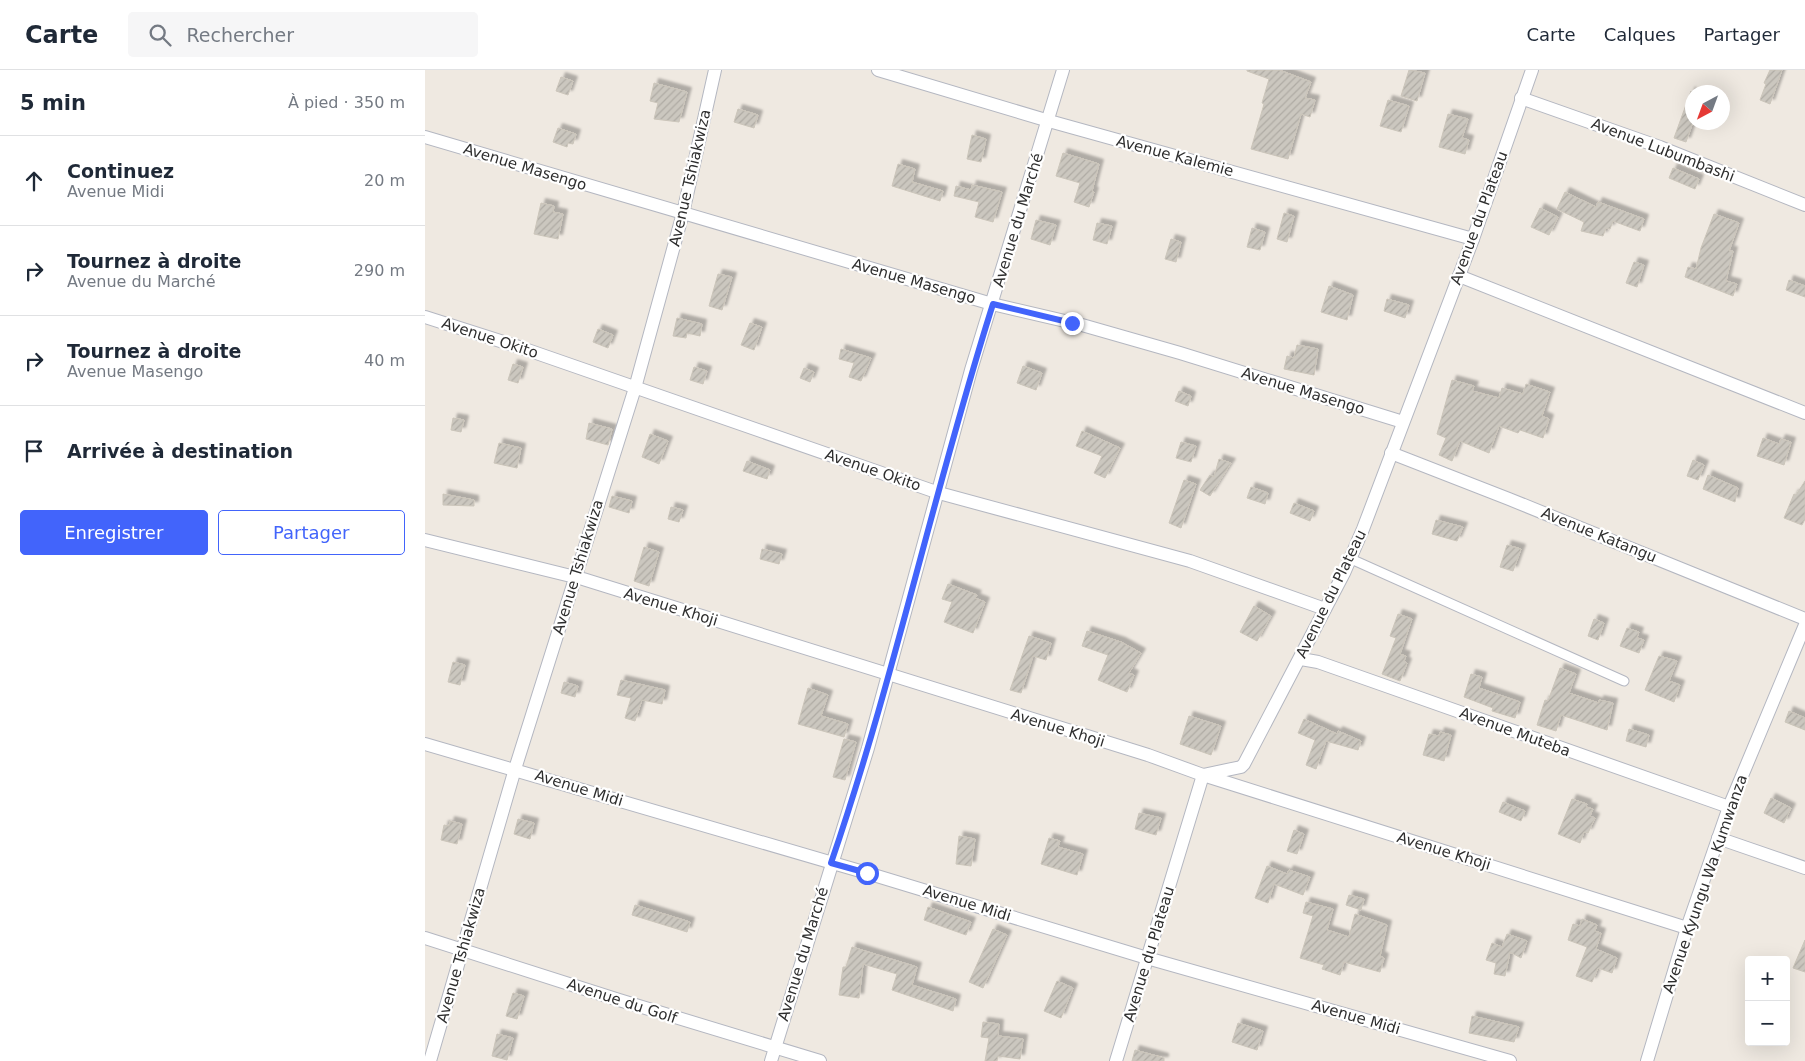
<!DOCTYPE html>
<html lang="fr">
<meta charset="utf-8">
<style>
body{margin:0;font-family:"DejaVu Sans",sans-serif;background:#f6f6f7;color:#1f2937}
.controls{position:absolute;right:15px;bottom:15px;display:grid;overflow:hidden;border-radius:5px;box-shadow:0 5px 20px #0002}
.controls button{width:45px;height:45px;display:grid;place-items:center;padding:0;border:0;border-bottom:1px solid #e0e1e3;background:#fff;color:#1f2937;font:25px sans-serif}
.compass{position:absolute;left:1260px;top:15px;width:45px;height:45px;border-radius:50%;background:#fff;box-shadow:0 5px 20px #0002;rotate:221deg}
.stop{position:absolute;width:15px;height:15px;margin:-11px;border:4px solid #4264fb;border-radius:50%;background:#fff}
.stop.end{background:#4264fb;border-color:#fff;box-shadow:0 1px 5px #0008}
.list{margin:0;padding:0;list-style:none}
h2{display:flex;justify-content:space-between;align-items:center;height:65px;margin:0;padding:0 20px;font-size:21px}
h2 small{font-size:16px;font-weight:400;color:#747a83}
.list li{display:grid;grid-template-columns:32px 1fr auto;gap:15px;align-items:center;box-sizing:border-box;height:90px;padding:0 20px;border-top:1px solid #e0e1e3}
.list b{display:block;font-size:19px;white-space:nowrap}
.list p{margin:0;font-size:16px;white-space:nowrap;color:#747a83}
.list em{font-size:16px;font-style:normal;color:#747a83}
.actions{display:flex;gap:10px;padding:15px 20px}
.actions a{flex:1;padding:11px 0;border:1px solid #4264fb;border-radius:5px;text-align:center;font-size:18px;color:#4264fb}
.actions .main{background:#4264fb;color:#fff}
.icon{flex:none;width:28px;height:28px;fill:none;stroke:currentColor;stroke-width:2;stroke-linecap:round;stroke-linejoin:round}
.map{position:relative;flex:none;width:1380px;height:991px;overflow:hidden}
header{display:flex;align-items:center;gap:30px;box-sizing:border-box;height:70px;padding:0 25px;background:#fff;border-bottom:1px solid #e0e1e3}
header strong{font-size:24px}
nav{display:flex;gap:28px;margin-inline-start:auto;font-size:18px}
.search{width:350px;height:45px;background:#f6f6f7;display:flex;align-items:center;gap:12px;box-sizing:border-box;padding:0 18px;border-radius:5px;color:#747a83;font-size:19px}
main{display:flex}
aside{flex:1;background:#fff}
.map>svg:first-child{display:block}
</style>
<header>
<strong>Carte</strong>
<div class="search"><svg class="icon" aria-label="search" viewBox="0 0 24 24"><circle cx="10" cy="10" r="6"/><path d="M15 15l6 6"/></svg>Rechercher</div>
<nav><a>Carte</a><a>Calques</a><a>Partager</a></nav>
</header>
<main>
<aside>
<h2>5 min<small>À pied · 350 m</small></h2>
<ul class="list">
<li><svg class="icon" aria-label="ahead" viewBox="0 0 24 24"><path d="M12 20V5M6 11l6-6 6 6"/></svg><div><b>Continuez</b><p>Avenue Midi</p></div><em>20 m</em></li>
<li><svg class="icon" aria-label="right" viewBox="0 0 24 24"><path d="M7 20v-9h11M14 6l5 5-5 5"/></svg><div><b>Tournez à droite</b><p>Avenue du Marché</p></div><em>290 m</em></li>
<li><svg class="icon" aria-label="right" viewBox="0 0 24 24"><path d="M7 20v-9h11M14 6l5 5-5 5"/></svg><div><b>Tournez à droite</b><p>Avenue Masengo</p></div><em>40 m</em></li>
<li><svg class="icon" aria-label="arrive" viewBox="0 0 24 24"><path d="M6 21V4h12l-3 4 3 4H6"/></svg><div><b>Arrivée à destination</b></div></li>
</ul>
<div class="actions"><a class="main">Enregistrer</a><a>Partager</a></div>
</aside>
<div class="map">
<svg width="1380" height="991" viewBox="0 0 1380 991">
<defs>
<pattern id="building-hatch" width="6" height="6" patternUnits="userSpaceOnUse" patternTransform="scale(1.25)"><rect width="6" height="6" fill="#cbc7bf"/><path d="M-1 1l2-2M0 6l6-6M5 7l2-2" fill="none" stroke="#afaba4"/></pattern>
<filter id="shadow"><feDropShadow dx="4.5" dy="-4.5" stdDeviation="1" flood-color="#0004"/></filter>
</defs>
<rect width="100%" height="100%" fill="#efe9e1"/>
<g fill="url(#building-hatch)" stroke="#cbc5ba" filter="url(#shadow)">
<polygon points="822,0 854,0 886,12 880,28 890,30 885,47 876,44 863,89 826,79 839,34 837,33 844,9 822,1"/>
<polygon points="984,0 1000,3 992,31 976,26"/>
<polygon points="1345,0 1357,0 1345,34 1335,30 1341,14 1339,13"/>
<polygon points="136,7 148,11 143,25 131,21"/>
<polygon points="229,13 262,22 254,52 229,49 233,33 225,31"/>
<polygon points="1266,21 1268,52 1261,72 1249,68"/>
<polygon points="963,30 984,36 976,62 955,56"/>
<polygon points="313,39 333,45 329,58 309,52"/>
<polygon points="1023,44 1043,49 1037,68 1044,70 1040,84 1014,77"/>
<polygon points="133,58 151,64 148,74 143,73 142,77 128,72"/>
<polygon points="547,65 561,69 556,92 542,89"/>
<polygon points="638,83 674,94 667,121 669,122 664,137 649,132 655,113 631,106"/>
<polygon points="473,94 490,99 487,112 518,121 515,131 467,116"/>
<polygon points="1248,98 1274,109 1270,119 1244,108"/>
<polygon points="547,115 577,122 568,152 550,147 554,132 529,126 531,116 546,120"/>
<polygon points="1140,122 1171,137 1173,132 1219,149 1215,161 1188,151 1185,159 1181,158 1178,166 1156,161 1159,152 1132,139"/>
<polygon points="116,133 129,136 128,142 138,144 133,169 109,164"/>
<polygon points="1115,138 1133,147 1124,165 1106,157"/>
<polygon points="859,143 869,146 862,172 852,169"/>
<polygon points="1289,144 1314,153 1304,181 1308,181 1301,211 1312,214 1308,226 1260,207 1263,197 1271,199 1276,178"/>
<polygon points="611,150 631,155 625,175 606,169"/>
<polygon points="672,153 687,156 682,174 668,170"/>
<polygon points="827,158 840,162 835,180 822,177"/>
<polygon points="746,169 756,172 751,192 740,189"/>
<polygon points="1209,192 1219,195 1212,217 1201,213"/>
<polygon points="293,204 307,207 297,240 284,236"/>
<polygon points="1364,210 1380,216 1380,227 1361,220"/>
<polygon points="904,216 928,225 922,250 896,242"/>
<polygon points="962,229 984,235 980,248 959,241"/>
<polygon points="252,248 277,254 275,266 262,263 261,268 248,266"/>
<polygon points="325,253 337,257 329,280 316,275"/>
<polygon points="173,259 188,265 183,278 168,272"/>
<polygon points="872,275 893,279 889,305 859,299 862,286 869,288"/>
<polygon points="416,279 446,288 436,311 424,307 429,293 414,289"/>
<polygon points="88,294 98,297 93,313 83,310"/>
<polygon points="598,296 617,303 611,320 592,313"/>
<polygon points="269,297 282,301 278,314 265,310"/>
<polygon points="379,298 389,302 385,312 375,308"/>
<polygon points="1027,310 1049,316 1047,321 1074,328 1077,318 1098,324 1101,314 1125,322 1117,346 1124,349 1118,368 1095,360 1093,363 1074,356 1064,383 1035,371 1027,391 1014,385 1021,368 1012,364"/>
<polygon points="754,321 766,326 763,336 750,331"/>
<polygon points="28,348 39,350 36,362 26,360"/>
<polygon points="164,353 187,359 183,375 161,369"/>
<polygon points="657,361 695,378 680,408 669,403 677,386 651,376"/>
<polygon points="225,364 243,371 234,394 217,387"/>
<polygon points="1338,368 1354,374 1356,369 1366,372 1359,395 1332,386"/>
<polygon points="756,372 771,376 766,392 751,388"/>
<polygon points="74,373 96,378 92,398 69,393"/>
<polygon points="794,389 806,393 785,426 775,420 785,405 789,407"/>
<polygon points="1268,390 1279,395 1273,410 1262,406"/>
<polygon points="322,391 345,400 342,409 318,401"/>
<polygon points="1283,405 1313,418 1310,432 1278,419"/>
<polygon points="759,410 771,414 756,458 744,453"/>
<polygon points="1380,411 1380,449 1377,455 1359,448 1369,424 1371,425"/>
<polygon points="826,417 843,423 840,434 822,428"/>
<polygon points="18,424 49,430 49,436 18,435"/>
<polygon points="187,426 207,431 204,443 184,437"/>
<polygon points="869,433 889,441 885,451 865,443"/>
<polygon points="246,437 258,440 254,452 243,449"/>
<polygon points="1011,450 1038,457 1032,471 1007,464"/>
<polygon points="1082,475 1096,479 1088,501 1075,497"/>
<polygon points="219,477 234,482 224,516 209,511"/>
<polygon points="337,479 357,484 354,494 335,489"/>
<polygon points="523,514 552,525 550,528 560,532 548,563 519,552 527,532 517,529"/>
<polygon points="829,536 846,546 832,571 815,562"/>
<polygon points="973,544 987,549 975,584 981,586 979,591 982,593 975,611 957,604 971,568 965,566"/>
<polygon points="1169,549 1179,553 1173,570 1163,566"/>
<polygon points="1202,558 1214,562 1212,568 1219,570 1214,583 1195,576"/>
<polygon points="662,561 696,572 716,583 704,603 709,605 702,622 673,610 683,585 657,576"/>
<polygon points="604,566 626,573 621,590 608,586 596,623 585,620"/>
<polygon points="1234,586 1252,591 1244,611 1255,615 1249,632 1220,620"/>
<polygon points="28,592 40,595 35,615 23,612"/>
<polygon points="1135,598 1151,604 1144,623 1174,633 1174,630 1188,633 1182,660 1136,645 1131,661 1112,655 1120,630 1123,631"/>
<polygon points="1046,604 1057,607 1054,618 1095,632 1090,648 1067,641 1068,638 1039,627"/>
<polygon points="196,610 240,620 237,634 217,630 210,651 200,648 206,628 192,625"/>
<polygon points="139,612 153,616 150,627 136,623"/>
<polygon points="383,618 403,625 396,646 423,654 419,667 373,654"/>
<polygon points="1364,641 1380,648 1380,660 1360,652"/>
<polygon points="764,646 796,656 786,685 755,674"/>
<polygon points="879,649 912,664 913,661 936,671 933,680 901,671 891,699 881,695 890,670 873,663"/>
<polygon points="1204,659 1224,665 1221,677 1201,671"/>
<polygon points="1015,662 1026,665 1019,691 998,685 1004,664 1014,666"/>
<polygon points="419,669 431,672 420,710 408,707"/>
<polygon points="1346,728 1366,738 1359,753 1339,743"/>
<polygon points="1147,729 1162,734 1161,737 1168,739 1165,746 1170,748 1163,763 1159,762 1155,773 1133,764"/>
<polygon points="1078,732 1100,741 1096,751 1074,742"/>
<polygon points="714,743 736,748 731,765 710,759"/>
<polygon points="93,749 109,753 105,769 89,764"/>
<polygon points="25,751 37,754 32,774 16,770 19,755 24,756"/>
<polygon points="869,760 879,764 872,784 862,781"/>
<polygon points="534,766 550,769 546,796 531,794"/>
<polygon points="624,768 635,771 633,777 658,784 652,805 616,794"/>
<polygon points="842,796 862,804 864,800 885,807 878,825 849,814 843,833 830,828"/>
<polygon points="924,825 939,829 936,840 921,835"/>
<polygon points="881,832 908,839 902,860 924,867 930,844 962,855 955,886 959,888 955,902 919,892 915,905 897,899 899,895 875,888 888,846 878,843"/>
<polygon points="210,835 265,852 262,862 207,845"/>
<polygon points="503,837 546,852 541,865 499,850"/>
<polygon points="1157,849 1172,855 1170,861 1176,863 1171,879 1192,888 1187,903 1173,898 1167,912 1151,906 1162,877 1143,870 1148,854 1155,856"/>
<polygon points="568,859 582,865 558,918 544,912"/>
<polygon points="1082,864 1102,871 1096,888 1085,882 1080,906 1069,904 1071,893 1061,890 1067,873 1077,877"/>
<polygon points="1380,870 1380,902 1368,898"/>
<polygon points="427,877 492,897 487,915 531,929 528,941 467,920 472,904 438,894 434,928 414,925 418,897 421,897"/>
<polygon points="632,911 648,918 636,948 619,941"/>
<polygon points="88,923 99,926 92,949 81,946"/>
<polygon points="1047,946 1094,957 1089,972 1044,963"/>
<polygon points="558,952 574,954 573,966 598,969 595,989 573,986 572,991 560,991 564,968 556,967"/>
<polygon points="813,953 838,961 832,980 807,972"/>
<polygon points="72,964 88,968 82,990 67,986"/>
<polygon points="710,980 739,988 739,991 707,991"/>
</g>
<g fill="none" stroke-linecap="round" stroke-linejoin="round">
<g stroke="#b4b7c1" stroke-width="11">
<polyline id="pedestrian" points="926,489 1199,611"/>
</g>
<g stroke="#b4b7c1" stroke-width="14">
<g id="minor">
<polyline points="453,0 624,51 1048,169"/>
<polyline points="1096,28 1235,77 1380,135"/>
<polyline points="0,67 567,234 657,255 755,283 978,352"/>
<polyline points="1034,206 1380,343"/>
<polyline points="0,247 94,277 514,423 765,491 900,539"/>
<polyline points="966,383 1084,429 1380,549"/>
<polyline points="0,470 158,509 723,685 778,705 1262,858"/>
<polyline points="876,589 893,592 1304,737"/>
<polyline points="0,674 442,803 722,888 1085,991"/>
<polyline points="1293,768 1380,798"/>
<polyline points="0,868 194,930 395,991"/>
<polyline points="5,991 90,699 210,318 258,143 290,0"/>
<polyline points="346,991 443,678 546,300 638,0"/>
<polyline points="691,991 778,705 816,697 819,694 919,503 938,459 1048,169 1107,0"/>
<polyline points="1222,991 1262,858 1304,737 1380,555"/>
</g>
</g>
<use href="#pedestrian" stroke="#fff" stroke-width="9"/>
<use href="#minor" stroke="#fff" stroke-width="12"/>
</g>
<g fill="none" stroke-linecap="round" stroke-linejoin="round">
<path stroke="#4264fb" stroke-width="6" d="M 442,803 L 406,793 C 469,610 509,419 568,234 L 647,253"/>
</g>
<g text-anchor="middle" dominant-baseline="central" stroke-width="4.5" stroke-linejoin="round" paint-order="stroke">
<g font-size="15" fill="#2e2e2e" stroke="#fff">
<text transform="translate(1238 80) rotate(21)">Avenue Lubumbashi</text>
<text transform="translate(750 86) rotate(15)">Avenue Kalemie</text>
<text transform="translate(100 97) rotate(17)">Avenue Masengo</text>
<text transform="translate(265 108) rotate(-77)">Avenue Tshiakwiza</text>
<text transform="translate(1054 148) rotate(-70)">Avenue du Plateau</text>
<text transform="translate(593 150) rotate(-73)">Avenue du Marché</text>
<text transform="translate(489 211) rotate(16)">Avenue Masengo</text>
<text transform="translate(65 268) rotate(18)">Avenue Okito</text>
<text transform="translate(878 321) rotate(17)">Avenue Masengo</text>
<text transform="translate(448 400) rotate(19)">Avenue Okito</text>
<text transform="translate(1174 465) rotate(22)">Avenue Katangu</text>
<text transform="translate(153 497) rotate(-73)">Avenue Tshiakwiza</text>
<text transform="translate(906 524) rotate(-64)">Avenue du Plateau</text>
<text transform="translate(246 537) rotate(17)">Avenue Khoji</text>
<text transform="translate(633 658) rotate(17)">Avenue Khoji</text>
<text transform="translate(1090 662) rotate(20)">Avenue Muteba</text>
<text transform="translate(154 718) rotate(17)">Avenue Midi</text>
<text transform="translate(1019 781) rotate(17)">Avenue Khoji</text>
<text transform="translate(1280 814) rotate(-71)">Avenue Kyungu Wa Kumwanza</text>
<text transform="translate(542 833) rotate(17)">Avenue Midi</text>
<text transform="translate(378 884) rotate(-73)">Avenue du Marché</text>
<text transform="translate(724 884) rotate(-73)">Avenue du Plateau</text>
<text transform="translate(36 885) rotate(-74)">Avenue Tshiakwiza</text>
<text transform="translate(197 931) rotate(18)">Avenue du Golf</text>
<text transform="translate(931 947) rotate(16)">Avenue Midi</text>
</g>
</g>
</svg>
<div class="controls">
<button>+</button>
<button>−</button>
</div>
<svg class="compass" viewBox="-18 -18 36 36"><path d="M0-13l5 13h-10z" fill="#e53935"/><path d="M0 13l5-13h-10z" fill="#747a83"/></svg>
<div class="stop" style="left:442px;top:803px"></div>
<div class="stop end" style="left:647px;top:253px"></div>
</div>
</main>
